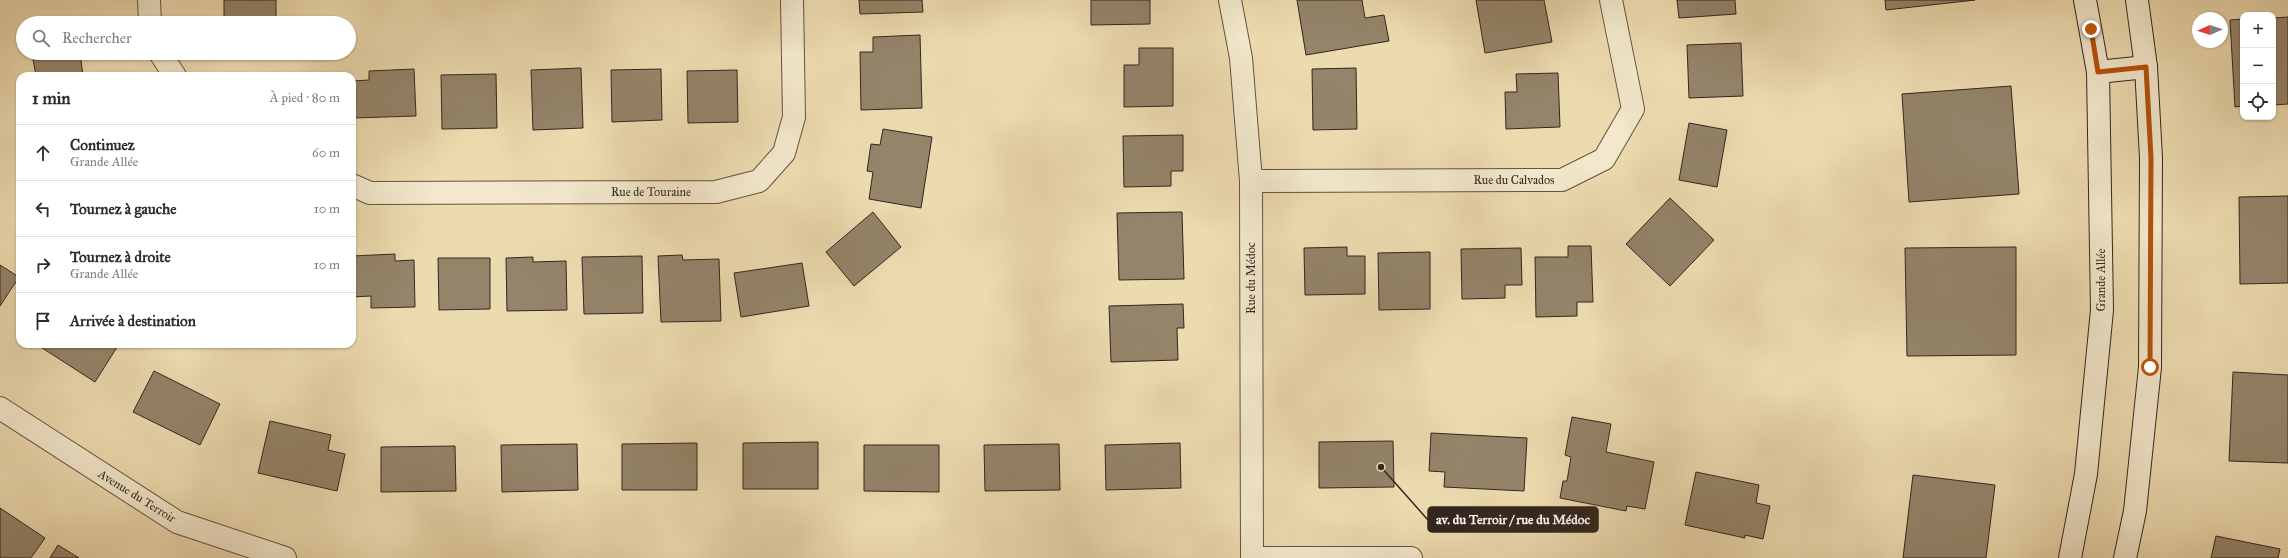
<!DOCTYPE html>
<html lang="fr">
<meta charset="utf-8">
<style>
body{margin:0;font-family:"IM FELL Great Primer",serif;background:#f2f2f3;color:#2b2b33}
.controls{position:absolute;right:12px;top:12px;display:grid;overflow:hidden;border-radius:8px;box-shadow:0 1px 3px #0004}
.controls button{width:36px;height:36px;display:grid;place-items:center;padding:0;border:0;border-bottom:1px solid #e1e1e2;background:#fff;color:#2b2b33;font:20px sans-serif}
.compass{position:absolute;left:2192px;top:12px;width:36px;height:36px;border-radius:50%;background:#fff;box-shadow:0 1px 3px #0004;rotate:267deg}
.stop{position:absolute;width:12px;height:12px;margin:-9px;border:3px solid #b45309;border-radius:50%;background:#fff}
.stop.end{background:#b45309;border-color:#fff;box-shadow:0 1px 4px #0008}
.list{margin:0;padding:0;list-style:none}
h2{display:flex;justify-content:space-between;align-items:center;height:52px;margin:0;padding:0 16px;font-size:17px}
h2 small{font-size:13px;font-weight:400;color:#7c7c81}
.list li{display:grid;grid-template-columns:26px 1fr auto;gap:12px;align-items:center;box-sizing:border-box;height:56px;padding:0 16px;border-top:1px solid #e1e1e2}
.list b{display:block;font-size:15px;white-space:nowrap}
.list p{margin:0;font-size:13px;white-space:nowrap;color:#7c7c81}
.list em{font-size:13px;font-style:normal;color:#7c7c81}
.icon{flex:none;width:22px;height:22px;fill:none;stroke:currentColor;stroke-width:2;stroke-linecap:round;stroke-linejoin:round}
.map{position:relative;flex:none;width:2288px;height:558px;overflow:hidden}
.search{position:absolute;background:#fff;box-shadow:0 1px 3px #0004;left:16px;top:16px;width:340px;height:44px;display:flex;align-items:center;gap:10px;box-sizing:border-box;padding:0 14px;border-radius:22px;color:#7c7c81;font-size:15px}
.panel{position:absolute;background:#fff;box-shadow:0 1px 3px #0004;left:16px;top:72px;width:340px;height:276px;border-radius:12px}
.map>svg:first-child{display:block}
</style>
<div class="map">
<svg width="2288" height="558" viewBox="0 0 2288 558">
<rect width="100%" height="100%" fill="#eddbb0"/>
<filter id="stains"><feTurbulence type="fractalNoise" baseFrequency=".005" numOctaves="4"/><feColorMatrix values="0 0 0 0 .2 0 0 0 0 .09 0 0 0 0 .02 0 0 0 .5 -.17"/></filter>
<radialGradient id="worn" r=".72"><stop offset=".6" stop-color="#630" stop-opacity="0"/><stop offset="1" stop-color="#630" stop-opacity=".3"/></radialGradient>
<g fill="#94846a" stroke="#33261e">
<polygon points="224,0 276,0 276,23 219,23 219,17 224,17"/>
<polygon points="859,0 922,0 923,12 860,14"/>
<polygon points="1091,0 1150,0 1150,24 1091,25"/>
<polygon points="1297,0 1362,0 1365,18 1384,15 1389,41 1306,55"/>
<polygon points="1476,0 1544,0 1552,42 1485,53"/>
<polygon points="1677,0 1735,0 1736,14 1679,18"/>
<polygon points="1885,0 1975,0 1886,10"/>
<polygon points="2288,17 2288,104 2273,105 2273,18"/>
<polygon points="2243,19 2243,106 2235,107 2230,20"/>
<polygon points="920,35 922,108 861,110 860,52 873,52 873,37"/>
<polygon points="1741,43 1743,96 1689,98 1687,45"/>
<polygon points="1139,48 1173,48 1173,106 1124,107 1124,65 1139,65"/>
<polygon points="32,53 80,53 83,76 36,76"/>
<polygon points="581,68 583,128 533,130 531,70"/>
<polygon points="1356,68 1357,129 1313,130 1312,69"/>
<polygon points="414,69 416,116 353,118 352,81 369,80 369,71"/>
<polygon points="661,69 662,120 612,122 611,70"/>
<polygon points="737,70 738,122 688,123 687,71"/>
<polygon points="1558,73 1560,127 1506,129 1505,92 1517,92 1516,74"/>
<polygon points="496,74 497,128 442,129 441,75"/>
<polygon points="2011,86 2019,194 1909,202 1902,94"/>
<polygon points="1689,123 1727,130 1717,187 1679,180"/>
<polygon points="883,129 932,137 921,208 869,199 873,172 867,171 871,144 880,145"/>
<polygon points="1183,135 1183,171 1171,171 1171,186 1124,187 1123,136"/>
<polygon points="2288,196 2288,283 2240,284 2239,197"/>
<polygon points="1670,198 1714,240 1670,286 1626,244"/>
<polygon points="873,212 901,247 854,286 826,252"/>
<polygon points="1182,212 1184,279 1119,280 1117,213"/>
<polygon points="1568,246 1591,246 1593,302 1577,302 1577,316 1536,317 1535,257 1568,257"/>
<polygon points="1347,247 1347,256 1365,256 1365,294 1305,295 1304,248"/>
<polygon points="2016,247 2016,355 1907,356 1905,248"/>
<polygon points="1521,248 1522,285 1505,285 1505,298 1462,299 1461,249"/>
<polygon points="1430,252 1430,309 1379,310 1378,253"/>
<polygon points="395,254 395,261 414,260 415,307 371,308 371,296 352,297 352,256"/>
<polygon points="682,255 683,260 719,259 721,321 661,322 658,256"/>
<polygon points="642,256 643,313 584,314 582,257"/>
<polygon points="533,257 533,262 566,261 567,310 507,311 506,258"/>
<polygon points="438,258 490,258 490,309 439,310"/>
<polygon points="802,263 809,306 741,317 734,273"/>
<polygon points="0,265 19,277 0,306"/>
<polygon points="1183,304 1184,328 1177,328 1178,360 1111,362 1109,306"/>
<polygon points="36,344 119,344 95,382"/>
<polygon points="154,371 220,404 200,445 133,412"/>
<polygon points="2233,372 2288,375 2288,463 2229,461"/>
<polygon points="1572,417 1611,424 1606,452 1654,462 1645,509 1627,506 1626,511 1560,498 1563,481 1567,481 1571,457 1565,455"/>
<polygon points="270,421 331,435 328,450 345,454 337,491 258,473"/>
<polygon points="1431,433 1527,438 1524,491 1444,487 1445,472 1429,471"/>
<polygon points="1393,441 1394,487 1319,488 1319,442"/>
<polygon points="818,442 818,489 743,489 743,443"/>
<polygon points="697,443 697,490 622,490 622,444"/>
<polygon points="1180,443 1181,488 1106,490 1105,445"/>
<polygon points="577,444 578,490 502,492 501,445"/>
<polygon points="1059,444 1060,490 985,491 984,445"/>
<polygon points="864,445 939,445 939,492 864,491"/>
<polygon points="455,446 456,491 381,492 381,447"/>
<polygon points="1696,472 1759,485 1756,503 1770,506 1763,539 1745,535 1745,538 1685,525"/>
<polygon points="1913,475 1995,485 1986,558 1903,558"/>
<polygon points="0,508 45,538 31,558 0,558"/>
<polygon points="2216,536 2280,549 2278,558 2211,558"/>
<polygon points="58,545 79,558 50,558"/>
</g>
<g fill="none" stroke-linecap="round" stroke-linejoin="round">
<g stroke="#625342" stroke-width="24">
<g id="street">
<polyline points="149,0 150,23"/>
<polyline points="1230,0 1241,58 1251,181 1252,558"/>
<polyline points="160,53 175,76"/>
<polyline points="1251,181 1562,180 1604,159 1633,109 1611,0"/>
<polyline points="352,185 370,193 716,192 759,181 784,153 794,117 792,0"/>
<polyline points="0,408 177,522 285,558"/>
<polyline points="1262,558 1411,558"/>
</g>
</g>
<g stroke="#33261e" stroke-width="24">
<g id="secondary">
<polyline points="2098,72 2146,67"/>
<polyline points="2070,558 2086,474 2102,310 2098,72 2085,0"/>
<polyline points="2125,558 2135,511 2150,367 2151,158 2146,67 2137,0"/>
</g>
</g>
<use href="#street" stroke="#f3e8cc" stroke-width="22"/>
<use href="#secondary" stroke="#f3e8cc" stroke-width="22"/>
</g>
<g fill="none" stroke-linecap="round" stroke-linejoin="round">
<polyline stroke="#b45309" stroke-width="5" points="2091,29 2098,72 2146,67 2151,158 2150,367"/>
</g>
<g text-anchor="middle" dominant-baseline="central" stroke-width="4" stroke-linejoin="round" paint-order="stroke">
<g font-size="12" fill="#33261e" stroke="#f3e8cc">
<text x="1514" y="180">Rue du Calvados</text>
<text x="651" y="192">Rue de Touraine</text>
<text transform="translate(1251 278) rotate(-90)">Rue du Médoc</text>
<text transform="translate(2101 280) rotate(-90)">Grande Allée</text>
<text transform="translate(137 496) rotate(32)">Avenue du Terroir</text>
</g>
</g>
<path fill="none" stroke="#33261e" stroke-width="1.5" d="M1381 467L1428 520"/>
<circle fill="#33261e" stroke="#f3e8cc" stroke-width="1.5" cx="1381" cy="467" r="4"/>
<rect fill="#33261e" stroke="#33261e" stroke-width="1.5" x="1428" y="507" width="170" height="25" rx="4"/>
<g font-size="13" text-anchor="middle" font-weight="bold" fill="#fff">
<text x="1513" y="524">av. du Terroir / rue du Médoc</text>
</g>
<rect width="100%" height="100%" filter="url(#stains)"/>
<rect width="100%" height="100%" fill="url(#worn)"/>
</svg>
<div class="controls">
<button>+</button>
<button>−</button>
<button><svg class="icon" aria-label="locate" viewBox="0 0 24 24"><circle cx="12" cy="12" r="6"/><path d="M12 2v4M12 18v4M2 12h4M18 12h4"/></svg></button>
</div>
<svg class="compass" viewBox="-18 -18 36 36"><path d="M0-13l5 13h-10z" fill="#e53935"/><path d="M0 13l5-13h-10z" fill="#7c7c81"/></svg>
<div class="stop" style="left:2150px;top:367px"></div>
<div class="stop end" style="left:2091px;top:29px"></div>
<div class="search"><svg class="icon" aria-label="search" viewBox="0 0 24 24"><circle cx="10" cy="10" r="6"/><path d="M15 15l6 6"/></svg>Rechercher</div>
<section class="panel">
<h2>1 min<small>À pied · 80 m</small></h2>
<ul class="list">
<li><svg class="icon" aria-label="ahead" viewBox="0 0 24 24"><path d="M12 20V5M6 11l6-6 6 6"/></svg><div><b>Continuez</b><p>Grande Allée</p></div><em>60 m</em></li>
<li><svg class="icon" aria-label="left" viewBox="0 0 24 24"><path d="M17 20v-9H6M10 6l-5 5 5 5"/></svg><div><b>Tournez à gauche</b></div><em>10 m</em></li>
<li><svg class="icon" aria-label="right" viewBox="0 0 24 24"><path d="M7 20v-9h11M14 6l5 5-5 5"/></svg><div><b>Tournez à droite</b><p>Grande Allée</p></div><em>10 m</em></li>
<li><svg class="icon" aria-label="arrive" viewBox="0 0 24 24"><path d="M6 21V4h12l-3 4 3 4H6"/></svg><div><b>Arrivée à destination</b></div></li>
</ul>
</section>
</div>
